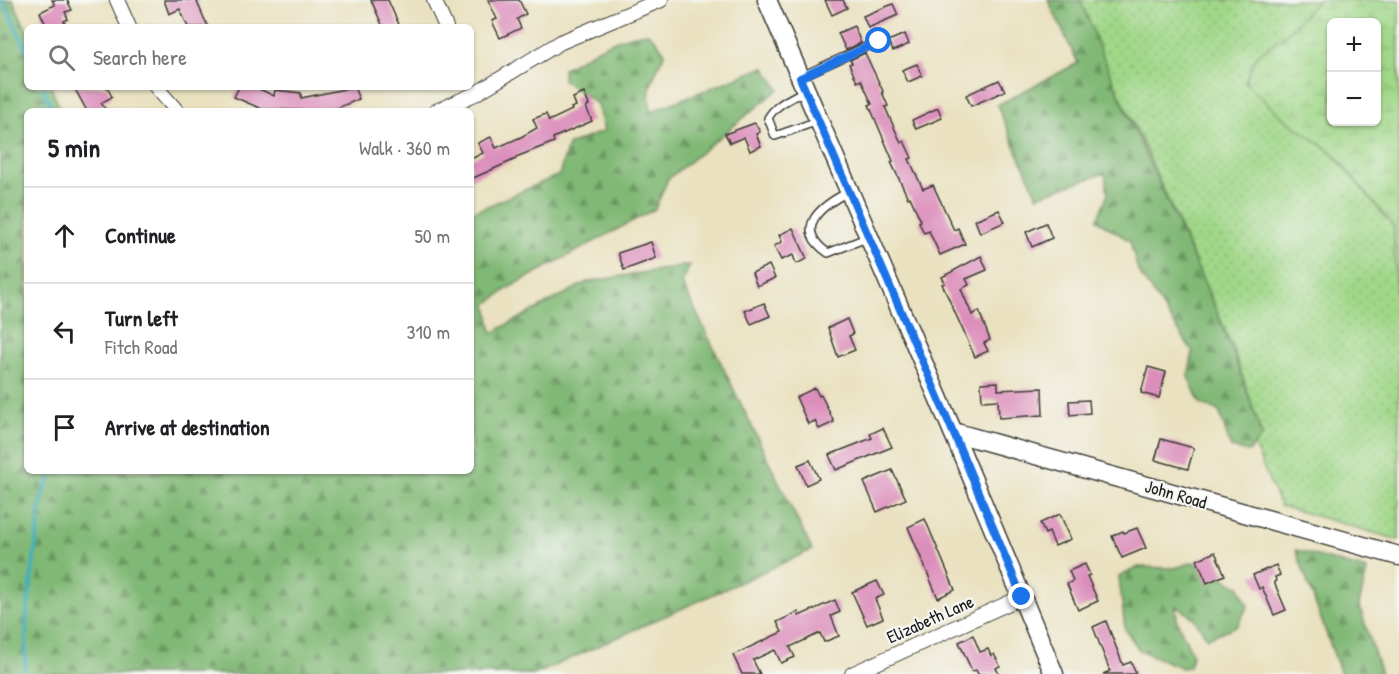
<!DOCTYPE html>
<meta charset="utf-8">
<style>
body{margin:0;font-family:"Patrick Hand",sans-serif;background:#f2f2f2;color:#202124}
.controls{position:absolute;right:18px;top:18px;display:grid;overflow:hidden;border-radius:9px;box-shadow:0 2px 4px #0004}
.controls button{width:54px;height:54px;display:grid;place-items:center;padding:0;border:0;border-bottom:2px solid #e0e0e0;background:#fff;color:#202124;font:30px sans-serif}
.stop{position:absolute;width:18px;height:18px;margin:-14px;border:4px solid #1a73e8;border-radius:50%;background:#fff}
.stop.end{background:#1a73e8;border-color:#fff;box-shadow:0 2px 6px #0008}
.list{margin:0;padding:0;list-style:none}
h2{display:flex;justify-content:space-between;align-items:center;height:78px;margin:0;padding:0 24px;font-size:26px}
h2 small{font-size:20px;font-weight:400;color:#757577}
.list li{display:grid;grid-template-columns:39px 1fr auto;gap:18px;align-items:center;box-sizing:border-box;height:96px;padding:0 24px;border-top:2px solid #e0e0e0}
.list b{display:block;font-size:22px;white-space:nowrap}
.list p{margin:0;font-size:20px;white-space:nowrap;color:#757577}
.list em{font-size:20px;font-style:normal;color:#757577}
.icon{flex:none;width:33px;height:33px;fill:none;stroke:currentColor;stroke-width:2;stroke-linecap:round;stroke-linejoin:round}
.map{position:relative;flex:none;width:1399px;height:674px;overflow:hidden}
.search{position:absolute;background:#fff;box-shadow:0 2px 4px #0004;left:24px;top:24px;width:450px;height:66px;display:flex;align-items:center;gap:15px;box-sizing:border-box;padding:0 21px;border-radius:9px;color:#757577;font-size:22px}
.panel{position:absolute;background:#fff;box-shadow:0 2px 4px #0004;left:24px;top:108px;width:450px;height:366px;border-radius:9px}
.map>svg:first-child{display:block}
</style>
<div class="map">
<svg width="1399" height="674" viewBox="0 0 1399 674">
<defs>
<pattern id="grass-dots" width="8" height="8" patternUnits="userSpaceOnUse" patternTransform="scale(1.5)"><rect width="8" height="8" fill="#a0d788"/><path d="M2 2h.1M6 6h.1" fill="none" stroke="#89b875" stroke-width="1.8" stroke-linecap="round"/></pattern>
<pattern id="forest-firs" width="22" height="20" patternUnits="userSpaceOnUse" patternTransform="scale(1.5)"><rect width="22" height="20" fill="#80b874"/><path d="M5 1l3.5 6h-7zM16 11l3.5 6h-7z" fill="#68955e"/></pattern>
<pattern id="wetland-marsh" width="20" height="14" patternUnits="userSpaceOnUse" patternTransform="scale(1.5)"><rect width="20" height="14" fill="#a0d788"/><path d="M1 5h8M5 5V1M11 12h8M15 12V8" fill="none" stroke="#89b875"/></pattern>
</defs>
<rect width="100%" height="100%" fill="#f6f6f2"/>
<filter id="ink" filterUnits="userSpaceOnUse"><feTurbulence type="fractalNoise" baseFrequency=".0167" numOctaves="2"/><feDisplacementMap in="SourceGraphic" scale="12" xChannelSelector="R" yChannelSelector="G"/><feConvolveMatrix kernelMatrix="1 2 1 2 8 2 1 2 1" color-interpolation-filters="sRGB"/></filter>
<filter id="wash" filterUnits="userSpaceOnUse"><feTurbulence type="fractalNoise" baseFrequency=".008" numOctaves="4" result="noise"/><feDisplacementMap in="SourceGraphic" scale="24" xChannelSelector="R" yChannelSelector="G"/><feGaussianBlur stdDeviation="1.35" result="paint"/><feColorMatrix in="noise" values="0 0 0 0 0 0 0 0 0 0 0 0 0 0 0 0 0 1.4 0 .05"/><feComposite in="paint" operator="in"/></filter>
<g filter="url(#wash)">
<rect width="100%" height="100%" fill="#e9e1bf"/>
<polygon fill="url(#grass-dots)" stroke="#5e7a52" stroke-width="1.5" points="1080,0 1319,0 1286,34 1256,56 1282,117 1331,152 1394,227 1395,279 1399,312 1399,540 1280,506 1254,445 1262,436 1233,348 1143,143 1103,59"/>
<g fill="url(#forest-firs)" stroke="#4e6a48" stroke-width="1.5">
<path d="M 0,0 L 13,0 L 27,31 L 27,87 L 51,87 L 61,111 L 27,111 L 27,471 L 471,471 L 471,213 L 559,175 L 568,145 L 604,131 L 597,104 L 563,80 L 563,69 C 590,54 616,35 648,33 L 656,40 L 665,53 C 656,71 644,92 652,111 L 764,67 L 779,89 L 668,179 L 655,209 L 510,287 L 487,304 L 492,333 L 587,282 L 690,265 L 682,283 L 812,550 L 536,674 L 0,674 Z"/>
<path d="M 1048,0 L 1080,0 L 1084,8 C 1138,153 1217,288 1262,436 L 1249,452 L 1231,448 L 1219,411 L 1200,403 L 1188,377 L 1193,352 L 1138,271 L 1130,241 L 1097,220 L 1108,194 L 1105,173 L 1037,196 L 997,105 L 1078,63 Z"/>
<polygon points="1296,550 1367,570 1359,605 1381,674 1341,674"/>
<polygon points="1193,562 1239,586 1248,606 1237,626 1207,638 1193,617 1176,606 1177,621 1192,653 1190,667 1182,668 1139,650 1125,629 1119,577 1138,567 1175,568"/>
</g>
<path fill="url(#wetland-marsh)" stroke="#5e7a52" stroke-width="1.5" fill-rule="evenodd" d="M 1319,0 L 1399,0 L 1399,312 L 1395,279 L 1394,227 L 1332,152 L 1282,117 L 1245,82 L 1256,56 L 1286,34 ZM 1332,22 L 1376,22 L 1376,122 L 1332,122 Z"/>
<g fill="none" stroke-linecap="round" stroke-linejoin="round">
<g stroke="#3fafb9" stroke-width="4">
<polyline points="3,0 27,51"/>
<polyline points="43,87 52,111"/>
<polyline points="25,674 27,613 42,498 52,471"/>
</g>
</g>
<g id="blocks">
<g fill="#dc8ebb">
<polygon points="52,0 67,0 72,10 65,12 68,19 64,21 67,27 47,27 40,12 55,5"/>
<polygon points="164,0 201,0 197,2 208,27 188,27 180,9 169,14"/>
<polygon points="371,0 388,0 400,27 383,27"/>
<polygon points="488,0 519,0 526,14 517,19 521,28 500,38 492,21 497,19"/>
<polygon points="825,0 843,0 847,8 832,15"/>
<polygon points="893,4 898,15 868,28 863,16"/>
<polygon points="854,26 861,43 846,50 838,33"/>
<polygon points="905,34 909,44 893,51 888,41"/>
<polygon points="865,53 883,91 882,92 888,106 885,107 901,143 904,141 912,158 909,159 923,189 933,185 954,230 958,228 965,244 940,255 929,231 924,233 919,222 921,221 910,197 908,198 891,162 893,161 869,105 872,104 861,80 857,82 849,64 852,63 850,60"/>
<polygon points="917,64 922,76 908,82 902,70"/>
<polygon points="999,80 1005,91 971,106 966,95"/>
<polygon points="74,87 107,87 112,97 101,103 107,111 87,111"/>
<polygon points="239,87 255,87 274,96 275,90 301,93 301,98 354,87 359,99 330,111 262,109 234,97"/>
<polygon points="584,93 589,105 586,107 592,121 553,138 554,142 516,157 516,159 471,179 471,159 483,153 478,143 491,137 496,148 521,137 537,128 533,119 546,114 549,121 572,110 571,108 576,106 573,98"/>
<polygon points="938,108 942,118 916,129 912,120"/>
<polygon points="755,123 760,132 756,134 761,146 750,151 744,137 730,143 725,134"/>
<polygon points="999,210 1005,222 980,233 975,220"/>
<polygon points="1046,223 1052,238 1032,247 1026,232"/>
<polygon points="793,228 807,259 796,264 793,255 781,260 774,246 782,242 779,235"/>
<polygon points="651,242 656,258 624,270 618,253"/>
<polygon points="981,256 987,270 966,279 969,285 961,289 972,315 979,311 990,340 984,343 988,351 975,357 942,284 945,283 942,277"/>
<polygon points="769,265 775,278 757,286 752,273"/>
<polygon points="764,303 770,316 751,324 745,311"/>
<polygon points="847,319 853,334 849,336 855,350 838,357 828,328"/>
<polygon points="1148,367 1166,372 1159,398 1141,393"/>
<polygon points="998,382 998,390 1042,388 1043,415 999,418 998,400 982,401 981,383"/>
<polygon points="815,388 819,396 821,395 834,422 819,429 815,421 808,424 796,397"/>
<polygon points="1089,400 1090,413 1070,415 1069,401"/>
<polygon points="883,428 892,447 836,470 829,455 872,438 870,434"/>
<polygon points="1161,439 1194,448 1188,469 1155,460"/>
<polygon points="810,460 819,479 806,485 798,465"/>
<polygon points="892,470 906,499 877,512 864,482"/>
<polygon points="1060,514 1071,539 1055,546 1049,532 1045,534 1040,523"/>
<polygon points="925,519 955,590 938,598 908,527"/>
<polygon points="1137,528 1146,548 1122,558 1112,536 1123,531 1124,533"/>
<polygon points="1215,552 1225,575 1207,583 1197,560"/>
<polygon points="1085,564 1090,575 1087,576 1098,601 1078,610 1067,584 1073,581 1069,571"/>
<polygon points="1276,565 1280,575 1275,577 1276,581 1274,582 1286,610 1274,615 1262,587 1259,589 1253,575"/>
<polygon points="877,581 884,595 875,599 883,618 867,625 852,592"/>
<polygon points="835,600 840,612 831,616 839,636 824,642 820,633 790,647 795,657 781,663 775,650 753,660 760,674 742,674 733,655 782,632 777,622 798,612 799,616"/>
<polygon points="1106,621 1123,665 1131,662 1136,674 1103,674 1110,671 1093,627"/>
<polygon points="973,635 980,652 988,649 991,656 994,654 1000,666 996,668 999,674 978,674 976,670 972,671 959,642"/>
</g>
</g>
</g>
<g filter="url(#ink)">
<use href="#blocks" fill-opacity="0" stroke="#3b3a34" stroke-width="1.5"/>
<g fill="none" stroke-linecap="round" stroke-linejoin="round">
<g stroke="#3b3a34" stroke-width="10">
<g id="lane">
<polyline points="802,76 879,41"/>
<path d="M 804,91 C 790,99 776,104 768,118 L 775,136 L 818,121"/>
<path d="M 848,192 C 821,206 792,228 828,253 L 869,237"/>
</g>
</g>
<g stroke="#3b3a34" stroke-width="16">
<g id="street">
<polyline points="117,0 129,27"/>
<polyline points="434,0 446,27"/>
<polyline points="156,87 177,111"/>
<polyline points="436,111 475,94 561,42 661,0"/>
<polyline points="852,674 1022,597"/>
</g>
</g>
<g stroke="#3b3a34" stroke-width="21">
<g id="secondary">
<polyline points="767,0 953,432 1054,674"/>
<polyline points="953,432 1399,556"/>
</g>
</g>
<use href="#lane" stroke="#fff" stroke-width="7"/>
<use href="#street" stroke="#fff" stroke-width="14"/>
<use href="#secondary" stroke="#fff" stroke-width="18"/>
</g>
</g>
<g fill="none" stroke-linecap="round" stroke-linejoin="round" filter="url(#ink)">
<polyline stroke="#1a73e8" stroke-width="8" points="879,41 800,78 953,432 1022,597"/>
</g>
<g text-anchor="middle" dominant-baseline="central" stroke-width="4.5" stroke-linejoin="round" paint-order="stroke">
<g font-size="18" fill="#1c1c1c" stroke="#f6f6f2">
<text transform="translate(1176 494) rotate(16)">John Road</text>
<text transform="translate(930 619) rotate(-24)">Elizabeth Lane</text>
</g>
</g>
</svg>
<div class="controls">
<button>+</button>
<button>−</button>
</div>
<div class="stop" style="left:879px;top:41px"></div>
<div class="stop end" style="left:1022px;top:597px"></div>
<div class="search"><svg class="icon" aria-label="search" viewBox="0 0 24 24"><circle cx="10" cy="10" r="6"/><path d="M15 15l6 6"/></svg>Search here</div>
<section class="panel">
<h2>5 min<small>Walk · 360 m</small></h2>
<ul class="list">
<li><svg class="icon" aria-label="ahead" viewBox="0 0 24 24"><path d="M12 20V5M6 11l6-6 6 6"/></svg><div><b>Continue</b></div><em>50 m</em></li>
<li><svg class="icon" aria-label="left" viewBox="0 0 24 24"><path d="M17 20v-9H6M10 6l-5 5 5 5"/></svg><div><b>Turn left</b><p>Fitch Road</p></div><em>310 m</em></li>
<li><svg class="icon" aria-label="arrive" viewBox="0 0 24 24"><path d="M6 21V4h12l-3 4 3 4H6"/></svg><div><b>Arrive at destination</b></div></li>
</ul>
</section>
</div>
